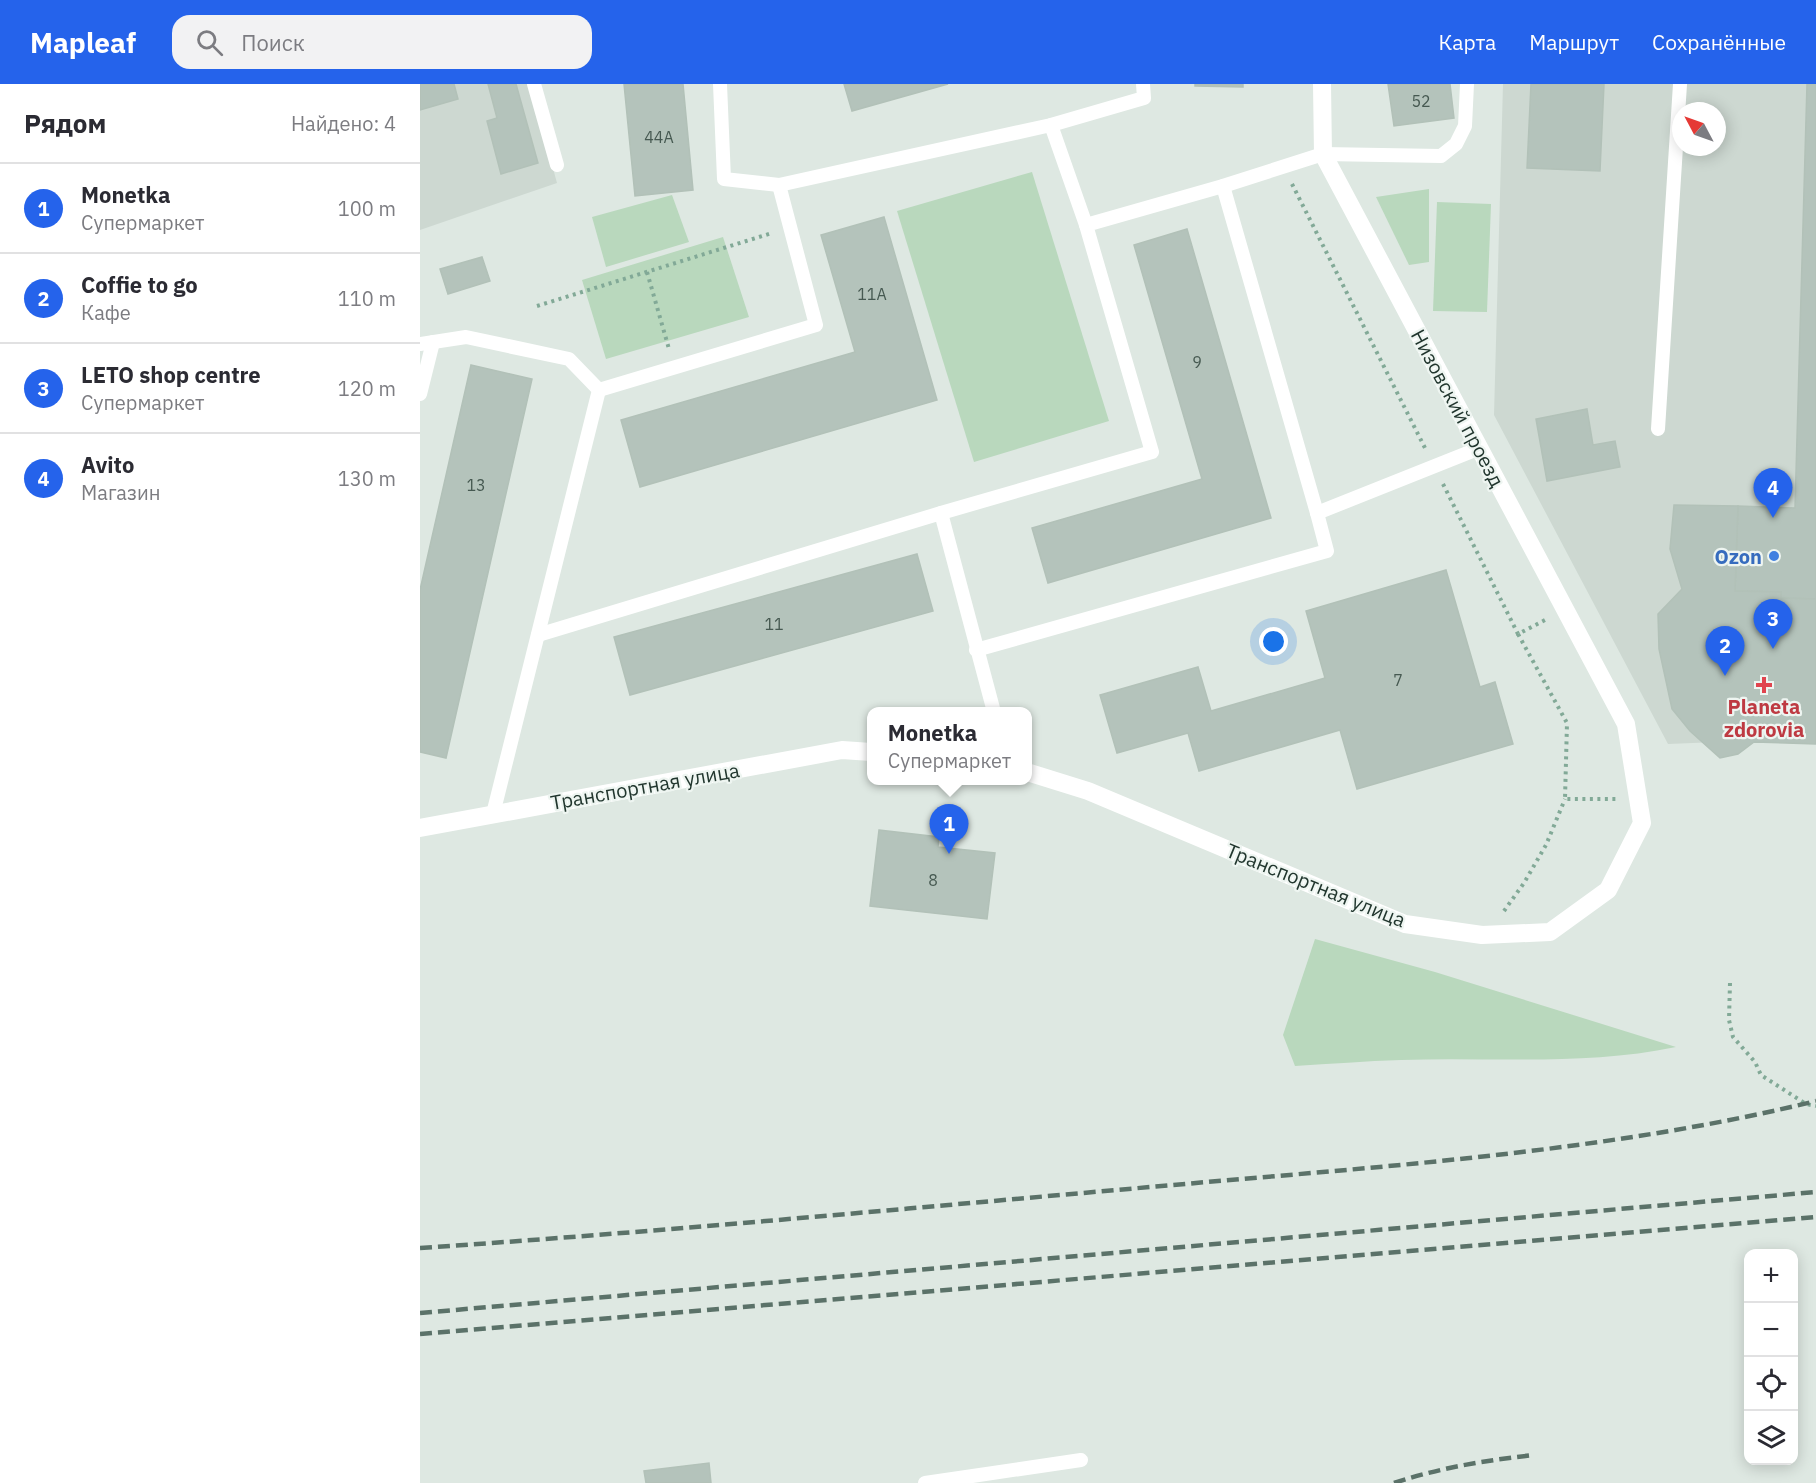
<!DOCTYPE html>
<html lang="ru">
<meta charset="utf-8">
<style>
body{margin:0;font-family:"IBM Plex Sans",sans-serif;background:#f2f2f3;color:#2b2b33}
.controls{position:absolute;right:18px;bottom:18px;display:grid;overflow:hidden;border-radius:12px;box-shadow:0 3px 15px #0003}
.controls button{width:54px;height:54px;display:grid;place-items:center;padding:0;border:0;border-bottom:2px solid #e1e1e2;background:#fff;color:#2b2b33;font:30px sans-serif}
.compass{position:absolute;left:1252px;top:18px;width:54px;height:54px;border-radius:50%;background:#fff;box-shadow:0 3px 15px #0003;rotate:311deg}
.you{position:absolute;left:854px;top:558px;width:21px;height:21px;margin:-15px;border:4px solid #fff;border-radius:50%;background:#1a73e8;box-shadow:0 0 0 9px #1a73e833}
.badge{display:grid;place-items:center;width:39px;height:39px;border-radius:50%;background:#2563eb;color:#fff;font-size:20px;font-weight:700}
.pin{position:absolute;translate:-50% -50px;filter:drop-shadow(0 2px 3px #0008)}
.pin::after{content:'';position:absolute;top:32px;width:21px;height:18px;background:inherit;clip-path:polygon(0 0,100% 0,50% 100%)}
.popup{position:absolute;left:447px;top:623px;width:165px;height:78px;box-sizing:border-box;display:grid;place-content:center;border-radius:12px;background:#fff;filter:drop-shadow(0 2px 4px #0005);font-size:20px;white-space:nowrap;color:#7c7c81}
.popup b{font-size:22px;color:#2b2b33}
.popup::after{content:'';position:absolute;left:50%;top:100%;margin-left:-12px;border:12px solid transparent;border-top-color:#fff}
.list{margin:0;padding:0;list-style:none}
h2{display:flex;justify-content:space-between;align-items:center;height:78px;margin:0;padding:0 24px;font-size:26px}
h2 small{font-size:20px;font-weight:400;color:#7c7c81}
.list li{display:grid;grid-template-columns:39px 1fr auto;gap:18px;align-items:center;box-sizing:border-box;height:90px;padding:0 24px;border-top:2px solid #e1e1e2}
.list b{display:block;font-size:22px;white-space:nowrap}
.list p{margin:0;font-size:20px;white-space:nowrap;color:#7c7c81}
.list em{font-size:20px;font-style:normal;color:#7c7c81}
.icon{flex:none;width:33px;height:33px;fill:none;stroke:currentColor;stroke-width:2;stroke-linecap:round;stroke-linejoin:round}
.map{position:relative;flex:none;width:1396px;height:1399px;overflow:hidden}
header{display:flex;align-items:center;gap:36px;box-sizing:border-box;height:84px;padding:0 30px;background:#2563eb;color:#fff}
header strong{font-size:28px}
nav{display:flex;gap:33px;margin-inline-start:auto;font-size:21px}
.search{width:420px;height:54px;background:#f2f2f3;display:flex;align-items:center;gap:15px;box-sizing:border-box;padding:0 21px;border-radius:18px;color:#7c7c81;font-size:22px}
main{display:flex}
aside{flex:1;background:#fff}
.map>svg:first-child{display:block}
</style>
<header>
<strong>Mapleaf</strong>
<div class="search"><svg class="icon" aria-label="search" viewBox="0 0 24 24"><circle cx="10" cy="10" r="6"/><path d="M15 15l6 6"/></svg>Поиск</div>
<nav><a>Карта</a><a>Маршрут</a><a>Сохранённые</a></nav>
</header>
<main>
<aside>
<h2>Рядом<small>Найдено: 4</small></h2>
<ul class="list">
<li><span class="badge">1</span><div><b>Monetka</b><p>Супермаркет</p></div><em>100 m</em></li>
<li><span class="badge">2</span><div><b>Coffie to go</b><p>Кафе</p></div><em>110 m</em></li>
<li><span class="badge">3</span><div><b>LETO shop centre</b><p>Супермаркет</p></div><em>120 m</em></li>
<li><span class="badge">4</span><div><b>Avito</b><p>Магазин</p></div><em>130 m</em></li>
</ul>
</aside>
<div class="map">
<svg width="1396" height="1399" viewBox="0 0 1396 1399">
<rect width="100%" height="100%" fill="#dee8e2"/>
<g fill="#cdd8d1" fill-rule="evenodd">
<polygon points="0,0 110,0 137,99 0,146"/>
<path d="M 1083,0 L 1396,0 L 1396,654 L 1248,660 L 1074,331 ZM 1261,27 L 1297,27 L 1297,63 L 1261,63 Z"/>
</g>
<g fill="#b9d8bd">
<polygon points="612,88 689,337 554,378 477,127"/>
<polygon points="1009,105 1009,178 989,181 956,113"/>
<polygon points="252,111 269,158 186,183 172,133"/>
<polygon points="1017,118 1071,120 1067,228 1013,227"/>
<polygon points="303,153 329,233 186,275 162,196"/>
<path d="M 895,855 L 1015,888 L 1256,963 C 1165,982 1073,973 981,976 C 946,977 910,980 875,982 L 863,951 Z"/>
</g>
<g fill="#b4c3bb" stroke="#b2c1b8" stroke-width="1.5">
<polygon points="0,0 34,0 38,15 0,26"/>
<polygon points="68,0 96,0 118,79 81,90 67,37 77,34"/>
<polygon points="204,0 263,0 273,106 215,112"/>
<polygon points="424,0 528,0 432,27"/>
<polygon points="775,0 823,0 823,3 775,2"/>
<polygon points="968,0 1030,0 1034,34 974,42"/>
<polygon points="1111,0 1184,0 1180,87 1107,84"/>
<polygon points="1387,0 1396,0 1396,515 1361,514 1361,508 1315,507 1318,422 1375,424"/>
<polygon points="464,133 517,316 220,403 201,336 435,268 401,151"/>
<polygon points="767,145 851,434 628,499 612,444 782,395 714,161"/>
<polygon points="62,173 70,197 28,210 20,185"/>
<polygon points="51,281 112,295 26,674 0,668 0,506"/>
<polygon points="1167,325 1173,361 1195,357 1200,383 1127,397 1116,335"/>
<polygon points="1254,421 1318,422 1315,507 1361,508 1361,514 1396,515 1396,660 1334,658 1318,670 1300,674 1270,647 1252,625 1239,565 1238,530 1262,505 1250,465"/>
<polygon points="497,470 513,527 210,611 194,553"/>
<polygon points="1026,486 1060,603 1075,598 1093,660 937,705 920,646 779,687 768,649 697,669 680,611 778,583 791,627 905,594 886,527"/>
<polygon points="459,746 519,753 518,763 575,769 567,835 450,822"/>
<polygon points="289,1379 291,1399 226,1399 224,1387"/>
</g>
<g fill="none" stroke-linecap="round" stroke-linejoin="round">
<g stroke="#82a997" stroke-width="4" stroke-dasharray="3 4.5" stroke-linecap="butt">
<polyline points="872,100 1006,366"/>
<polyline points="227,188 249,265"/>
<polyline points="117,222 352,149"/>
<polyline points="1023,400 1098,550 1127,535"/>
<polyline points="1098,550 1147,639 1145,715 1197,715"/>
<polyline points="1084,827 1104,799 1126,761 1145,715"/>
<polyline points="1310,899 1309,936 1313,953 1335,978 1341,991 1386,1020 1396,1022"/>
</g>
<g stroke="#fff" stroke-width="14">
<polyline points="114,0 137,81"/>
<polyline points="300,0 304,95 359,101 631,41 666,141"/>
<polyline points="631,41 724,14 723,0"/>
<polyline points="803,102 897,429"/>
<polyline points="0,260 46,253 149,275 179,306 73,730"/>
<polyline points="179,306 396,241 359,101"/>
<polyline points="0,310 13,258"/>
<polyline points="1238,345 1260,0"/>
<polyline points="521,429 574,628"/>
<polyline points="118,551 521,429 732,368 666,141 803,102 903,70 1021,72 1036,60 1045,42 1047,0"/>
<polyline points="556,566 907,467 897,429 1060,364"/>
<polyline points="505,1399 661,1376"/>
</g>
<g stroke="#fff" stroke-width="18">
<polyline points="607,688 668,707 985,840 1062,851 1130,848 1188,806 1222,739 1206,640 903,70 902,0"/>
<polyline points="0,744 422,666 451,668"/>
</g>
<g stroke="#5b7269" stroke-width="4.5" stroke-dasharray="12 6" stroke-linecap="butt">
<path d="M 0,1164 C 251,1147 502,1123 753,1101 C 966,1082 1188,1068 1396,1017"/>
<polyline points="0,1229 1396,1108"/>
<polyline points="0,1250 1396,1133"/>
<path d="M 974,1399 C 1019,1384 1067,1376 1114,1371"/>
</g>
</g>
<circle fill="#3f7fe0" stroke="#eef5f1" stroke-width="2" cx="1354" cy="472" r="6"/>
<path fill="#e0444e" stroke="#eef5f1" stroke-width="2" d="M1341 592h6v6h6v6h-6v6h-6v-6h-6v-6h6z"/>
<g text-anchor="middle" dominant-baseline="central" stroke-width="4.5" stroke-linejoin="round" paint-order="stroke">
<g font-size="16" fill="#465951">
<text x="1001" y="17">52</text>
<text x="239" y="53">44А</text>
<text x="452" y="210">11А</text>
<text x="777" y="278">9</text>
<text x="56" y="401">13</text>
<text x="354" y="540">11</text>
<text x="978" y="596">7</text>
<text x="513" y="796">8</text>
</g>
<g font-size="20" fill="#21362e" stroke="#eef5f1">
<text transform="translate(1038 324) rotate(62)">Низовский проезд</text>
<text transform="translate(225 702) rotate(-10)">Транспортная улица</text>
<text transform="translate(896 801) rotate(22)">Транспортная улица</text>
</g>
<g font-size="20" font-weight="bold" fill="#366cbe" stroke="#eef5f1" text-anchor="end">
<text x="1342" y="472">Ozon</text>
</g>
<g font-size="20" font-weight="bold" fill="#be3a42" stroke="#eef5f1">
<text x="1344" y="622">Planeta<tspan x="1344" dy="23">zdorovia</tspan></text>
</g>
</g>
</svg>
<div class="controls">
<button>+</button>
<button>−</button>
<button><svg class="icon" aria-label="locate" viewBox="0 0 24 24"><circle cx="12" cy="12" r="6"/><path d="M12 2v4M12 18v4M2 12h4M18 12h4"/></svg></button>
<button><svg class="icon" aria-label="layers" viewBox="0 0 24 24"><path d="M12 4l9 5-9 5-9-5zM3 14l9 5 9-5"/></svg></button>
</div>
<svg class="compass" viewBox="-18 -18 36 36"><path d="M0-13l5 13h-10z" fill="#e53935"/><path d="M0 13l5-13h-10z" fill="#7c7c81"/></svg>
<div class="you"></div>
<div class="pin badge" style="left:529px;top:770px">1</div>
<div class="popup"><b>Monetka</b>Супермаркет</div>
<div class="pin badge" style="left:1305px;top:592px">2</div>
<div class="pin badge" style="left:1353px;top:565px">3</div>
<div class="pin badge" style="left:1353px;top:434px">4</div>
</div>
</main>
